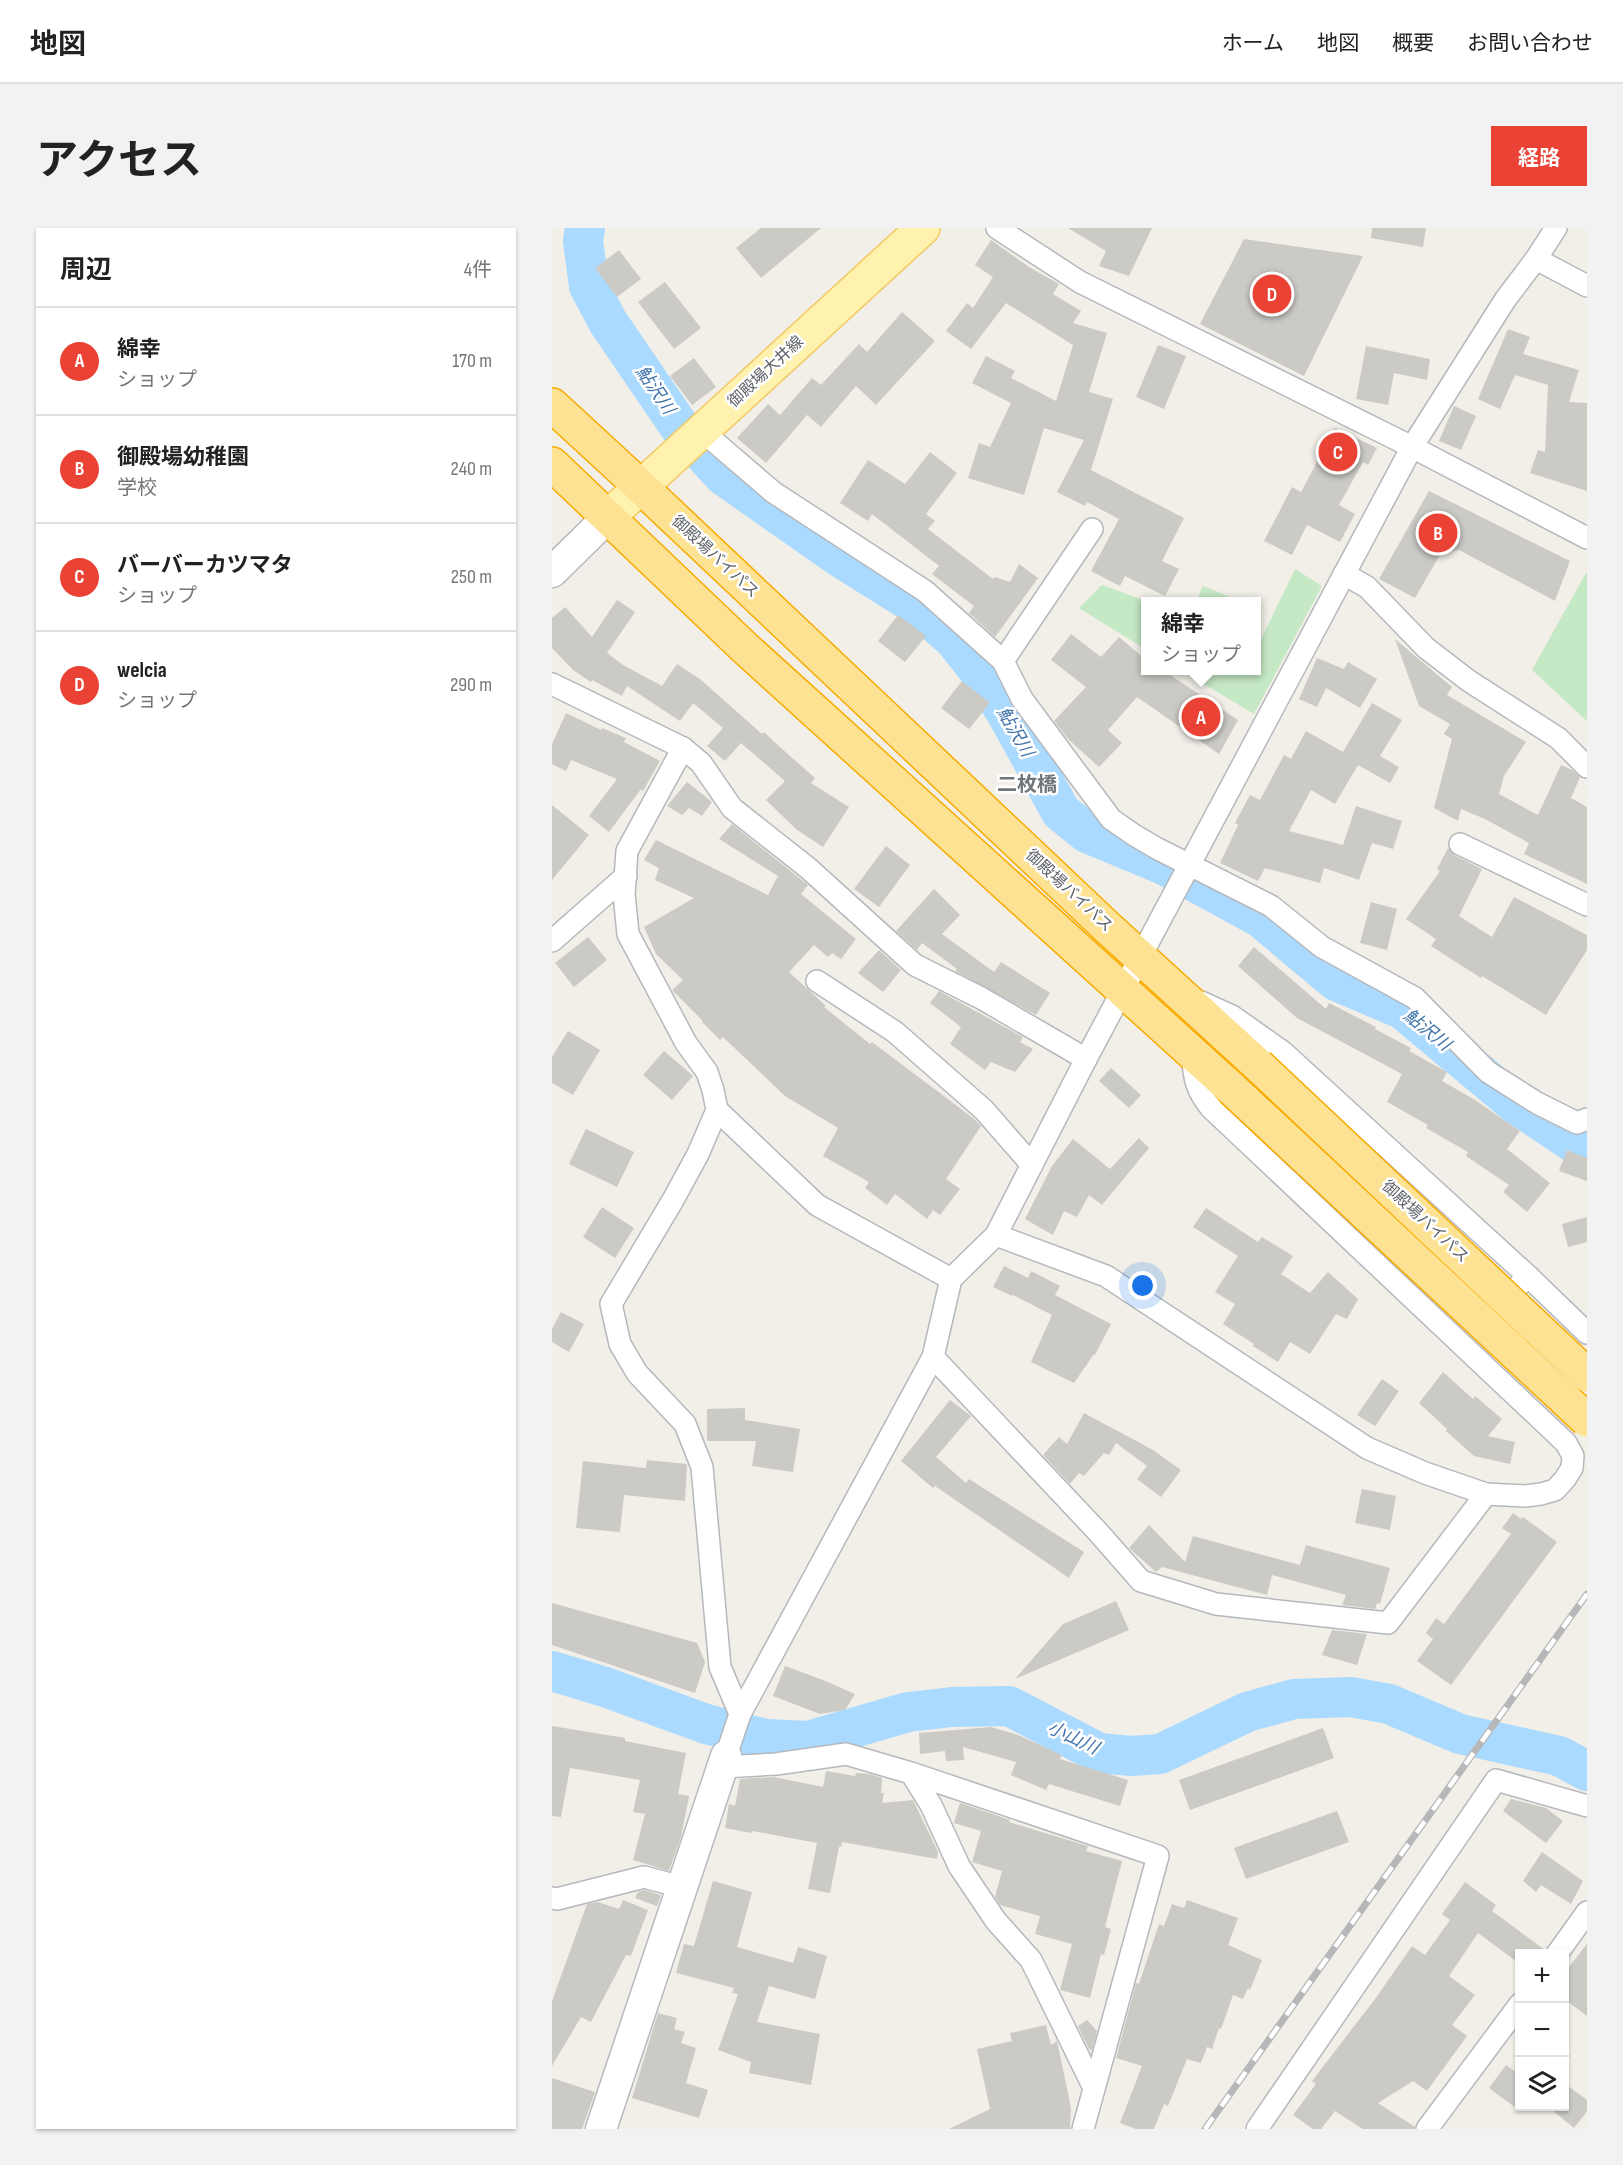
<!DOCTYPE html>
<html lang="ja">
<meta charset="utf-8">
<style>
body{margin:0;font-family:"Sofia Sans Condensed","Noto Sans JP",sans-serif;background:#f2f2f2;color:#222}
.controls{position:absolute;right:18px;bottom:18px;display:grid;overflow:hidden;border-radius:0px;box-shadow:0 2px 4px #0004}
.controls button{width:54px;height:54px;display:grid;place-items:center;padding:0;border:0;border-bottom:2px solid #e0e0e0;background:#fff;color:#222;font:30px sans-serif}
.you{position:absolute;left:591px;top:1058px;width:21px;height:21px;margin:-15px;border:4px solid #fff;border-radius:50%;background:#1a73e8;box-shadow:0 0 0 9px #1a73e833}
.badge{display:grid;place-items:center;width:39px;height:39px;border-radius:50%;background:#ea4335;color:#fff;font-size:20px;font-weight:700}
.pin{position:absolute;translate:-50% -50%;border:3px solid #fff;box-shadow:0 2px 6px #0006}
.popup{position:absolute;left:589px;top:369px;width:120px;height:78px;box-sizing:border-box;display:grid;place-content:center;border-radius:0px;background:#fff;filter:drop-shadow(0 2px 4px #0005);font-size:20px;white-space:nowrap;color:#767676}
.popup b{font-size:22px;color:#222}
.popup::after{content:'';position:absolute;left:50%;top:100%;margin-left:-12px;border:12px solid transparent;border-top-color:#fff}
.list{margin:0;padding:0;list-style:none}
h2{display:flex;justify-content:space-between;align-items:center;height:78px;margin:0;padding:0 24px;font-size:26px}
h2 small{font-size:20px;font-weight:400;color:#767676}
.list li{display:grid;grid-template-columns:39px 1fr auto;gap:18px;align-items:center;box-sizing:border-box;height:108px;padding:0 24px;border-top:2px solid #e0e0e0}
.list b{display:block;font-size:22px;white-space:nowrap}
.list p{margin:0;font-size:20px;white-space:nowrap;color:#767676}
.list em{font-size:20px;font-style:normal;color:#767676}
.icon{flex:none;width:33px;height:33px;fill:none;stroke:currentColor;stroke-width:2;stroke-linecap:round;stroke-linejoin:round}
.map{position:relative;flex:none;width:1035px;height:1901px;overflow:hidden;border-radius:0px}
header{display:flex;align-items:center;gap:36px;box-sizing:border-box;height:84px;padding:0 30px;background:#fff;border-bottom:2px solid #e0e0e0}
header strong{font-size:28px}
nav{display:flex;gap:33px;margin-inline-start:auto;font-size:21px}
.intro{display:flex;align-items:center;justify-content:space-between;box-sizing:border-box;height:144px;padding:0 36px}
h1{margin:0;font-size:42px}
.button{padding:15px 27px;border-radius:0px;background:#ea4335;color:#fff;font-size:21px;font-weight:700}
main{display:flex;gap:36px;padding:0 36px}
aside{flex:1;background:#fff;border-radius:0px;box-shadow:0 2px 4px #0004}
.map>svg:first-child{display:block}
</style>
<header>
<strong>地図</strong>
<nav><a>ホーム</a><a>地図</a><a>概要</a><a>お問い合わせ</a></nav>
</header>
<div class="intro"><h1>アクセス</h1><a class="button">経路</a></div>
<main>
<aside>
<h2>周辺<small>4件</small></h2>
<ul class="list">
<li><span class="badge">A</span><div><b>綿幸</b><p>ショップ</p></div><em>170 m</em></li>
<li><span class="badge">B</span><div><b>御殿場幼稚園</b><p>学校</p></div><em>240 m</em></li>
<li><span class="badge">C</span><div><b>バーバーカツマタ</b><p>ショップ</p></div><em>250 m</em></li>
<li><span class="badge">D</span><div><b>welcia</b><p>ショップ</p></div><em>290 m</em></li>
</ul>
</aside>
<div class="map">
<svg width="1035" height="1901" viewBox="0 0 1035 1901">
<rect width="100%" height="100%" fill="#f1efe8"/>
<g fill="#c5e8c5">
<polygon points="743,341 770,358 702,486 630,443 704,442 705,420"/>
<polygon points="1034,345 1035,346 1035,493 980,442"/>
<polygon points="550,357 594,373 593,421 527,380"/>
<polygon points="651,358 686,372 684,374 644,373"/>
</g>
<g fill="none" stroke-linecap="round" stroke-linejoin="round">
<g stroke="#aadaff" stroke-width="40">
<polyline points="33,0 31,13 37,58 56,94 129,201 172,248 286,328 358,373 402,411 428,444 455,486 509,584 535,605 612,637 709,690 784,753 850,781 964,876 1022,915 1035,920"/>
<polyline points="0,1443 53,1459 154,1496 214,1511 256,1513 356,1484 400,1479 457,1478 547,1525 580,1528 608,1526 695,1484 742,1471 799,1469 837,1476 908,1506 1007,1528 1035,1543"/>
</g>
</g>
<g fill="#cccac5">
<polygon points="209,0 269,0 209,50 184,20"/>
<polygon points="516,0 600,0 577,48 547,38 554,23"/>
<polygon points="820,0 874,0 871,19 819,10"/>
<polygon points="692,11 811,28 752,148 648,96"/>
<polygon points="439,12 477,39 507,56 501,66 529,83 521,95 555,105 537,164 561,171 539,242 632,290 610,333 627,341 613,368 573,348 568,358 539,343 567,291 535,274 533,278 505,264 532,212 492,200 472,267 416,250 427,215 438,219 459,175 420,155 434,128 463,143 459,150 504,173 521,117 454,75 419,121 394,103 415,75 421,80 441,49 423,37"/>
<polygon points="67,22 89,51 65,69 43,40"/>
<polygon points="113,54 149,100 122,121 86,74"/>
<polygon points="350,84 383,113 324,177 304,158 269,199 255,187 214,235 185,210 216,176 228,187 260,150 269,157 307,116 315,124"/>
<polygon points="956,101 978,109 971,126 1027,142 1017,174 1035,175 1035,263 978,245 986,222 993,224 996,157 963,147 948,181 926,171"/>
<polygon points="606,117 634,128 612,181 584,169"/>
<polygon points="814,118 878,131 875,152 842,145 836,177 804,171"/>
<polygon points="142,130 164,159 140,177 118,148"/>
<polygon points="902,178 924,188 909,222 887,213"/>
<polygon points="783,200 825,220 816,237 811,234 787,277 803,286 788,314 755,297 740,327 712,313 740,259 749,264"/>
<polygon points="378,224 405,245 374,286 383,293 376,301 441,351 443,349 458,354 467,336 486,350 443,409 417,385 422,378 380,346 387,338 320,286 316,293 288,275 316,232 353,256"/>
<polygon points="877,263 1018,333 1003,373 907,322 889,325 863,370 827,351"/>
<polygon points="65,372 83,384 55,425 71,437 110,458 125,436 148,451 210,506 212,504 229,520 263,550 259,555 297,579 271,619 245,602 214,572 233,553 189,515 173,533 155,518 171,500 141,475 128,493 75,458 70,468 40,452 39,454 21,442 0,420 0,390 13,379 40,409"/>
<polygon points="346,387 374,408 353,434 326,413"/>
<polygon points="519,406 549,429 567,409 594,432 594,442 606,442 610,447 612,443 686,492 667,526 585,469 556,502 570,515 547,539 515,510 502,493 534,459 499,432"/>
<polygon points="843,411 900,459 895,467 974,514 952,548 947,566 986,587 1009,537 1020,542 1028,549 1019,570 1035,579 1035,656 972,626 977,615 933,591 909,581 906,593 882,580 900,511 892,506 898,496 867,478"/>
<polygon points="765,430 792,441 796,434 825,451 808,480 774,460 765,479 747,471"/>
<polygon points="410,453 438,475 417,501 389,480"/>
<polygon points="820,475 850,492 828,528 847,539 838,555 806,537 783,576 759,562 737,603 791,617 804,578 850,593 841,621 820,615 807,652 772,640 768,655 713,640 706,653 668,635 686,597 683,595 698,567 708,572 732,527 739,531 754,503 791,524"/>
<polygon points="14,485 49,502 50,500 74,510 72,514 108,533 91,563 89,561 57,604 37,588 65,551 19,532 14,543 0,536 0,516"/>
<polygon points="135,554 160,574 150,588 137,580 130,587 115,578"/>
<polygon points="0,577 37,607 0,652"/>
<polygon points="180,596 256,657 249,666 304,711 289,731 280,725 276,729 262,717 237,744 274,778 272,779 318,816 320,814 421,890 429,898 394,951 408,961 388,987 381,982 375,991 343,966 335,977 313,960 317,954 271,928 286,900 233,868 171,809 168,812 150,794 151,793 120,762 131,752 104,726 92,699 142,670 103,652 107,640 92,632 104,612 216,667 226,648 167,611"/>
<polygon points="334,618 358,637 327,679 302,661"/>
<polygon points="896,620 902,627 930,641 907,688 940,709 962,669 1035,707 1035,722 994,787 930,748 929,750 879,718 884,711 854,691 888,643 885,641"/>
<polygon points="382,661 408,687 390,706 442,744 449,734 498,765 484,787 403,743 405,741 370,715 365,722 344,703"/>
<polygon points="819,674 845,681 835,722 808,715"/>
<polygon points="36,709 55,732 22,759 3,735"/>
<polygon points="702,719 774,781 777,775 824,799 823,801 859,820 857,823 895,844 890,853 923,872 968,903 955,921 998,955 975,984 951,964 957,957 914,928 916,924 874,900 876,897 835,874 850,846 745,790 686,738"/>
<polygon points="327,722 349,742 331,764 306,745"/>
<polygon points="387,763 471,809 468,814 481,821 463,844 439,834 433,842 398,816 409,799 378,775"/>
<polygon points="16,803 48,822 21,867 0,855 0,829"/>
<polygon points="112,823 141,848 120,872 91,847"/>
<polygon points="559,840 589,867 577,880 547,853"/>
<polygon points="34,901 82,924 65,959 17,936"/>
<polygon points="587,910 597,920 550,977 537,967 525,989 512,983 501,1007 473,991 500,938 521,911 558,941"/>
<polygon points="1015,922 1035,930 1035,953 1007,943"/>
<polygon points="50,979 82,1000 63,1030 31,1009"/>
<polygon points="654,980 706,1014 710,1009 741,1028 729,1046 758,1065 776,1044 806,1071 795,1091 784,1086 758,1126 738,1114 726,1134 701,1118 702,1116 671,1096 683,1076 663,1064 686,1028 641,999"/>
<polygon points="1035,989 1035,1014 1016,1019 1010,996"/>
<polygon points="452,1038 476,1050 479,1043 508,1058 503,1067 559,1096 543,1127 542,1126 522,1155 479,1134 500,1087 461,1067 460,1068 441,1059"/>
<polygon points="9,1084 32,1096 17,1124 0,1114 0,1101"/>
<polygon points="891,1144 921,1171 923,1168 950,1191 936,1208 963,1214 958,1236 922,1228 894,1203 895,1201 867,1175"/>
<polygon points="830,1151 847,1163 823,1198 805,1187"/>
<polygon points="398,1172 419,1188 384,1229 414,1255 417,1251 532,1324 517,1350 383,1258 381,1260 349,1233"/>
<polygon points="193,1180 193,1192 248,1201 241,1244 200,1238 204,1213 155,1213 155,1181"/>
<polygon points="532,1185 601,1222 629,1242 609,1269 585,1251 595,1238 564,1215 557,1227 552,1225 532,1248 527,1245 518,1256 491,1227 507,1209 515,1216"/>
<polygon points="95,1232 135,1236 133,1273 72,1267 68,1304 24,1300 31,1233 94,1240"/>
<polygon points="810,1261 844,1268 838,1302 803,1295"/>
<polygon points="961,1285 969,1291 971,1289 1005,1314 899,1457 865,1433 881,1411 874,1405 884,1390 892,1396 959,1306 950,1300"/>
<polygon points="597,1297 633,1334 641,1308 748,1337 754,1317 838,1340 828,1376 825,1375 823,1381 790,1377 794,1367 720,1347 715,1367 610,1339 604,1344 577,1320"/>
<polygon points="564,1373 577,1402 463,1451 511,1396"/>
<polygon points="0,1375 145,1415 153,1434 143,1465 0,1417"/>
<polygon points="780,1402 815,1406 805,1437 770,1427"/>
<polygon points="233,1438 271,1452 303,1466 293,1482 268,1486 221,1468"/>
<polygon points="0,1498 73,1510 73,1513 134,1525 126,1566 137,1568 129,1609 117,1643 81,1632 93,1586 81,1584 88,1552 18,1540 9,1589 0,1588"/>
<polygon points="439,1499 466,1507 510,1527 508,1531 576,1552 568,1578 497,1556 494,1562 459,1547 464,1534 411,1519 412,1532 394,1533 393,1523 368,1526 367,1505"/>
<polygon points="771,1500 782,1530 638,1582 627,1552"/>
<polygon points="274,1543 303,1548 304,1545 318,1546 330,1550 329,1565 332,1565 330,1575 361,1572 386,1624 385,1631 290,1614 289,1619 287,1619 278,1665 256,1661 265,1615 200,1603 199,1605 173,1600 177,1576 183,1578 188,1551 222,1549 271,1559"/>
<polygon points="959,1571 994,1580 1011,1593 994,1615 951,1583"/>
<polygon points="408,1575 458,1592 457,1594 536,1618 534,1623 570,1633 553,1699 559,1701 552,1727 549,1726 538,1770 508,1762 520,1716 483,1706 488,1688 448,1677 443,1669 450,1643 420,1634 429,1603 402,1595"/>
<polygon points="785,1583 797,1614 694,1651 682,1620"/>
<polygon points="990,1624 1031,1653 1019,1676 989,1657 984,1664 971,1653"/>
<polygon points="161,1653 200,1664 185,1719 241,1735 246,1719 275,1728 263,1771 217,1758 205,1794 268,1806 259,1857 197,1845 199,1834 166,1822 186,1766 180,1765 182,1760 124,1745 132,1716 142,1718"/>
<polygon points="913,1654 944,1677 940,1683 993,1722 992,1725 968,1725 968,1736 926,1705 897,1748 923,1767 900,1797 915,1808 875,1863 861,1853 826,1875 863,1899 862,1901 811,1901 783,1883 769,1901 761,1901 741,1887 764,1856 760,1853 823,1771 860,1718 873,1727 898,1692 890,1686"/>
<polygon points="92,1662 109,1667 105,1678 83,1670 86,1664"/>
<polygon points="71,1672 96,1682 79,1728 74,1727 39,1794 29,1789 0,1838 0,1773 35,1676 46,1674 67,1681"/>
<polygon points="635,1672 686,1690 676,1717 710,1732 698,1762 696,1760 691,1771 681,1767 669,1801 667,1800 660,1821 655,1819 649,1835 635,1831 616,1878 612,1876 602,1901 584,1901 568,1895 590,1838 564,1830 584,1755 587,1756 607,1696 612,1698 620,1676 632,1680"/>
<polygon points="1035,1716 1035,1788 1012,1771 1012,1745"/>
<polygon points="106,1785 125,1790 122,1801 133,1804 129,1815 144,1820 134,1855 156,1862 147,1890 80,1870"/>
<polygon points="535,1792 545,1803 540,1822 537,1821 526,1798"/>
<polygon points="494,1797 499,1817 505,1813 519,1880 518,1901 397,1901 438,1881 425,1821 460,1813 458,1805"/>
<polygon points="954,1837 968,1847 968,1883 937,1860"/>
<polygon points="0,1850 43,1864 30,1901 0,1901"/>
<polygon points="1012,1855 1035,1872 1035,1883 1022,1900 995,1878 1012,1878"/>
</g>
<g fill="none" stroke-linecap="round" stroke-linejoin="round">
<g stroke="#b5b8bc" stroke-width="24">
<g id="street">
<polyline points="445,0 528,54 860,219 1035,310"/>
<polyline points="984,31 1035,58"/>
<polyline points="150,203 221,264 373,363 451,433 470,471 559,591 582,607 606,621 719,678 770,719 863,770 936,844 985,875 1025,895 1035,891"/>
<polyline points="792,346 815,359 874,420 917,453 1006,510 1035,539"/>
<polyline points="451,433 540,301"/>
<polyline points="0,456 131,520 149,535 180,580 256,640 363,737 429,770 534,831"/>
<polyline points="131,520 75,623 72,666 76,706 134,815 155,844 161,862 165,882 146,926 121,972 59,1076 68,1116 85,1145 133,1196 150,1239 168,1439 188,1486"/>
<polyline points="908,616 1035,677"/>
<polyline points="0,713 74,648"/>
<polyline points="265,753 343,804 432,882 480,937"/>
<polyline points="649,774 680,788 731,824 976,1048"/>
<polyline points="165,882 265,977 399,1051"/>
<path d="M 444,1007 L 554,1048 L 815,1220 L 873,1245 L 934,1266 L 973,1268 L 989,1266 L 1003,1262 L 1013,1251 L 1020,1240 L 1021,1228 L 1014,1215 L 659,880 C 643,861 642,848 640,825"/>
<polyline points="945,1080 976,1048 1035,1105"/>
<polyline points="381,1129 546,1304 589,1353 664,1376 836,1395 934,1266"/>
<polyline points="174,1528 188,1486 381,1129 399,1051 444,1007 534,831 860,219 953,72 984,31 1004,0"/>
<polyline points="171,1539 224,1536 294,1526 359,1545 379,1577 407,1638 444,1693 479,1732 542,1860"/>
<polyline points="359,1545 606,1628 531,1901"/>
<polyline points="0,1670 5,1671 92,1649 130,1659"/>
<polyline points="1005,1726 1035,1684"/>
<polyline points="705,1901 944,1552 1035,1578"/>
<polyline points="875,1901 968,1776"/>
</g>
</g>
<g stroke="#b6babf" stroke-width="33">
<g id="secondary">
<polyline points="0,344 57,288"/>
<polyline points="49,1901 174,1528"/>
</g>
</g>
<g stroke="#f2c960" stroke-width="36">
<polyline id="primary" points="57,288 371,0"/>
</g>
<g stroke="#f9ab00" stroke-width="36">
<g id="highway">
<polyline points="0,177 88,258 555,699 706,837"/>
<polyline points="0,236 193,420 680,861"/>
</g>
</g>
<use href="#street" stroke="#fff" stroke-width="21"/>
<use href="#secondary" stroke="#fff" stroke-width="30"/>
<use href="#primary" stroke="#fff2af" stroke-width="33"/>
<use href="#highway" stroke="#fde293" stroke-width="33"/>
<g stroke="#b6b7b8" stroke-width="7">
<polyline id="rail" points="653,1901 1035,1366"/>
</g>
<use href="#rail" stroke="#fff" stroke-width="4.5" stroke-dasharray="14" stroke-linecap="butt"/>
<g stroke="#f9ab00" stroke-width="36" stroke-linecap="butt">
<g id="highway-bridge">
<polyline points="706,837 1035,1147"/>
<polyline points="680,861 1035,1192"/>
</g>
</g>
<use href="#highway-bridge" stroke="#fde293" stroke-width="33"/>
</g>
<g text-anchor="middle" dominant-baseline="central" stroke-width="5" stroke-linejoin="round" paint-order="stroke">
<g font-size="16" fill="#5f6368" stroke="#fff">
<text transform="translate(214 144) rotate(-43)">御殿場大井線</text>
<text transform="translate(163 329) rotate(43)">御殿場バイパス</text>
<text transform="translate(517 663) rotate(43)">御殿場バイパス</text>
<text transform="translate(873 994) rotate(43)">御殿場バイパス</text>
</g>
<g font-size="18" font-style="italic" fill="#4174aa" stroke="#fff">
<text transform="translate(103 162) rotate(56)">鮎沢川</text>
<text transform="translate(463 504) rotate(60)">鮎沢川</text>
<text transform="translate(875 802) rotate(39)">鮎沢川</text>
<text transform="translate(521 1510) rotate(25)">小山川</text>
</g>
<g font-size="20" font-weight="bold" fill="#70757a" stroke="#fff">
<text x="475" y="557">二枚橋</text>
</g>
</g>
</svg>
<div class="controls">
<button>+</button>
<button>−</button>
<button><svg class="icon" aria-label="layers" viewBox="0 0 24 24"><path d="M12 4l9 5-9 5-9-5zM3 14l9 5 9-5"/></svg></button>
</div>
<div class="you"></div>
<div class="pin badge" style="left:649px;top:489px">A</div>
<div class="popup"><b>綿幸</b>ショップ</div>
<div class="pin badge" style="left:886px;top:305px">B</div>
<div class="pin badge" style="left:786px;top:224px">C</div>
<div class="pin badge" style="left:720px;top:66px">D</div>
</div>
</main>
